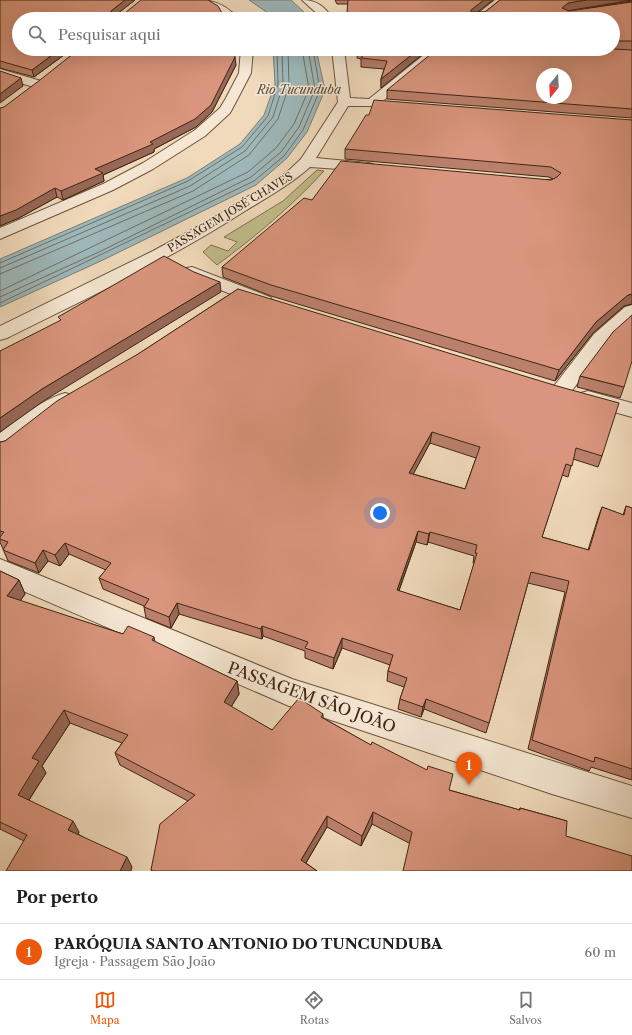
<!DOCTYPE html>
<html lang="pt">
<meta charset="utf-8">
<style>
body{margin:0;font-family:"Libre Caslon Text",serif;background:#f2f2f2;color:#202124}
.compass{position:absolute;left:536px;top:68px;width:36px;height:36px;border-radius:50%;background:#fff;box-shadow:0 4px 16px #0002;rotate:198deg}
.you{position:absolute;left:380px;top:513px;width:14px;height:14px;margin:-10px;border:3px solid #fff;border-radius:50%;background:#1a73e8;box-shadow:0 0 0 6px #1a73e833}
.badge{display:grid;place-items:center;width:26px;height:26px;border-radius:50%;background:#ea580c;color:#fff;font-size:13px;font-weight:700}
.pin{position:absolute;translate:-50% -33px;filter:drop-shadow(0 1px 2px #0008)}
.pin::after{content:'';position:absolute;top:21px;width:14px;height:12px;background:inherit;clip-path:polygon(0 0,100% 0,50% 100%)}
.list{margin:0;padding:0;list-style:none}
h2{display:flex;justify-content:space-between;align-items:center;height:52px;margin:0;padding:0 16px;font-size:17px}
h2 small{font-size:13px;font-weight:400;color:#757577}
.list li{display:grid;grid-template-columns:26px 1fr auto;gap:12px;align-items:center;box-sizing:border-box;height:56px;padding:0 16px;border-top:1px solid #e0e0e0}
.list b{display:block;font-size:15px;white-space:nowrap}
.list p{margin:0;font-size:13px;white-space:nowrap;color:#757577}
.list em{font-size:13px;font-style:normal;color:#757577}
.icon{flex:none;width:22px;height:22px;fill:none;stroke:currentColor;stroke-width:2;stroke-linecap:round;stroke-linejoin:round}
.map{position:relative;flex:none;width:632px;height:871px;overflow:hidden}
.search{position:absolute;background:#fff;box-shadow:0 4px 16px #0002;left:12px;right:12px;top:12px;height:44px;display:flex;align-items:center;gap:10px;box-sizing:border-box;padding:0 14px;border-radius:22px;color:#757577;font-size:15px}
.sheet{height:108px;background:#fff}
nav{display:flex;justify-content:space-around;align-items:center;box-sizing:border-box;height:56px;border-top:1px solid #e0e0e0;background:#fff;font-size:11px;color:#757577}
nav a{display:grid;justify-items:center;gap:2px}
nav .on{color:#ea580c}
.map>svg:first-child{display:block}
</style>
<div class="map">
<svg width="632" height="871" viewBox="0 0 632 871">
<rect width="100%" height="100%" fill="#f0dabb"/>
<filter id="stains"><feTurbulence type="fractalNoise" baseFrequency=".005" numOctaves="4"/><feColorMatrix values="0 0 0 0 .2 0 0 0 0 .09 0 0 0 0 .02 0 0 0 .5 -.17"/></filter>
<radialGradient id="worn" r=".72"><stop offset=".6" stop-color="#630" stop-opacity="0"/><stop offset="1" stop-color="#630" stop-opacity=".3"/></radialGradient>
<path fill="#c2bd8b" stroke="#81724f" d="M 317,170 L 324,171 C 292,206 255,237 217,265 L 203,252 L 211,245 L 228,251 L 237,242 L 224,237 L 283,201 Z"/>
<g fill="#9eb8ba" stroke="#787e77">
<polygon points="249,0 291,0 308,16 309,19 268,19 268,13"/>
<polygon points="273,49 316,49 325,90 307,132 287,158 256,185 103,260 0,307 0,259 187,178 240,144 264,115 275,84"/>
</g>
<g fill="none" stroke-linecap="round" stroke-linejoin="round">
<g stroke="#6f6f66" stroke-width="1">
<polyline points="0,263 188,181 242,147 268,116 278,84 277,49"/>
<polyline points="0,268 190,186 245,151 273,117 283,85 282,49"/>
<polyline points="0,274 193,191 249,155 278,119 289,86 288,49"/>
<polyline points="0,291 248,172 276,148 294,124 309,89 302,49"/>
<polyline points="0,297 99,252 251,177 281,152 299,127 315,89 308,49"/>
<polyline points="0,303 254,181 284,156 303,130 320,90 313,49"/>
</g>
<g stroke="#6c533d" stroke-width="2">
<g id="minor">
<path d="M 199,0 C 215,0 228,6 238,19 L 227,19 L 220,12 Z"/>
<path d="M 302,0 C 317,0 325,7 333,19 L 323,19 Z"/>
<polygon points="495,0 506,0 483,19 471,19"/>
<polygon points="241,49 253,49 251,73 238,98 230,113 205,136 153,169 113,190 0,239 0,228 103,184 143,163 195,130 220,108 226,98 239,73"/>
<path d="M 332,49 L 344,49 L 350,98 L 369,99 L 431,49 L 444,49 L 377,106 L 348,106 L 316,158 L 368,163 L 373,164 L 375,167 L 373,170 L 368,171 L 310,167 C 291,184 268,197 245,211 C 169,260 87,298 7,338 L 0,340 L 0,326 L 153,251 L 210,220 L 287,172 L 301,159 L 338,102 Z"/>
<polygon points="0,69 41,81 43,84 37,88 0,77"/>
<polygon points="192,267 270,297 273,301 270,305 264,306 258,305 186,276 183,272 186,268"/>
<polygon points="632,305 632,321 608,342 568,396 561,398 554,396 551,391 554,386 594,334 625,307"/>
<polygon points="588,391 632,403 632,417 581,403 578,398 581,393"/>
<path d="M 65,393 L 72,395 L 76,400 L 72,405 L 44,422 L 8,451 L 0,453 L 0,433 C 20,418 41,400 65,393 Z"/>
<polygon points="0,559 292,679 632,786 632,818 552,794 289,706 0,581"/>
</g>
</g>
<use href="#minor" fill="#f5e7d3" fill-rule="evenodd"/>
</g>
<g fill="#bb806c" stroke="#402613" fill-rule="evenodd">
<polygon points="0,0 135,0 118,13 222,13 19,19 19,49 72,49 34,77 0,68"/>
<polygon points="335,0 493,0 477,12 485,12 500,0 632,0 632,1 567,10 569,11 632,2 632,118 387,99 387,90 613,49 613,19 347,19 348,4 337,4"/>
<polygon points="358,49 429,49 381,88 381,79 384,69 361,67 361,59 357,58"/>
<polygon points="236,65 212,112 196,127 154,149 154,152 103,175 104,181 63,200 57,197 19,218 0,226"/>
<polygon points="632,120 632,304 624,306 593,333 555,381 271,296 223,277 222,267 312,200 553,179 549,177 345,159 345,149"/>
<path d="M 238,289 L 602,456 L 598,467 L 573,459 L 568,477 L 562,475 L 542,537 L 588,550 L 598,518 L 602,507 L 623,515 L 626,506 L 632,508 L 632,780 L 591,767 L 589,771 L 528,749 L 565,592 L 528,583 L 489,723 L 486,733 L 424,709 L 421,717 L 398,709 L 400,699 L 404,687 L 387,681 L 388,671 L 390,665 L 342,648 L 333,669 L 305,658 L 305,651 L 263,636 L 262,639 L 179,614 L 171,628 L 146,618 L 144,607 L 144,606 L 103,589 L 99,578 L 106,570 L 69,554 L 60,566 L 48,561 L 39,573 L 8,561 L 0,542 L 0,442 L 5,441 ZM 430,443 L 476,458 L 465,489 L 413,474 ZM 416,542 L 427,545 L 428,542 L 474,556 L 473,563 L 474,564 L 460,610 L 399,591 Z"/>
<polygon points="580,376 624,387 620,398 577,387"/>
<polygon points="0,571 19,580 25,594 20,601 123,634 154,637 155,642 237,681 239,694 231,707 272,730 323,714 323,718 449,790 519,810 520,808 567,821 409,843 372,824 361,846 327,827 306,863 317,871 152,871 151,870 188,801 120,765 115,753 122,743 70,723 42,766 46,773 29,800 79,832 78,834 132,867 24,841 0,829"/>
</g>
<g fill="#986858" stroke="#402613">
<polygon points="125,0 135,0 112,18 111,13 111,11"/>
<polygon points="484,0 493,0 470,18 471,10"/>
<polygon points="586,0 632,0 567,11 562,8 568,3"/>
<polygon points="60,49 72,49 34,77 32,70"/>
<polygon points="419,49 429,49 381,88 381,79"/>
<polygon points="235,57 236,65 212,112 196,127 154,149 154,152 103,175 104,181 63,200 61,191 95,169 150,142"/>
<polygon points="21,78 23,86 0,103 0,94"/>
<polygon points="55,188 57,197 19,218 0,226 0,216"/>
<polygon points="220,282 221,292 45,400 0,432 0,418 42,389"/>
<polygon points="632,294 632,304 624,306 593,333 555,381 559,370 596,322 628,295"/>
<polygon points="432,432 430,443 408,484 409,473"/>
<polygon points="418,531 416,542 395,601 397,590"/>
<polygon points="430,532 428,542 427,545 429,534"/>
<polygon points="65,543 69,554 60,566 55,555"/>
<polygon points="43,550 48,561 39,573 35,563"/>
<polygon points="19,580 25,594 14,610 7,596"/>
<polygon points="177,603 179,614 171,628 169,617"/>
<polygon points="262,626 263,636 262,639 261,629"/>
<polygon points="342,638 342,648 333,669 334,658"/>
<polygon points="237,681 239,694 226,715 224,702"/>
<polygon points="426,699 424,709 421,717 423,707"/>
<polygon points="64,710 70,723 42,766 46,773 25,806 18,795 32,758"/>
<polygon points="373,812 372,824 361,846 362,836"/>
<polygon points="327,816 327,827 301,871 301,860"/>
<polygon points="73,821 79,832 74,841 68,830"/>
<polygon points="127,857 132,867 131,871 120,871"/>
</g>
<g fill="#d9957d" stroke="#402613" fill-rule="evenodd">
<polygon points="0,0 125,0 111,11 111,13 125,13 141,0 208,0 218,6 222,13 226,13 229,19 19,19 19,49 60,49 32,70 0,61"/>
<polygon points="348,0 484,0 471,10 471,12 485,12 500,0 586,0 568,3 562,8 569,11 632,2 632,41 613,41 613,19 355,19 356,13 347,13"/>
<polygon points="79,49 234,49 235,57 211,105 195,119 150,142 153,144 95,169 103,173 61,191 55,188 16,210 0,216 0,108 4,107 40,80"/>
<polygon points="358,49 419,49 381,79 387,61 361,58 367,51 357,50"/>
<path d="M 437,49 L 613,49 L 632,50 L 632,109 L 387,90 ZM 542,74 L 566,74 L 566,98 L 542,98 Z"/>
<polygon points="0,71 21,78 0,94"/>
<polygon points="374,100 632,120 632,294 628,295 596,322 559,370 271,285 222,267 304,198 312,200 341,161 551,180 557,177 561,173 551,167 345,149 366,115 369,115"/>
<polygon points="164,256 194,272 220,282 42,389 0,418 0,351 61,320 58,317"/>
<path d="M 238,289 L 557,386 L 619,403 L 602,456 L 576,448 L 572,466 L 566,464 L 542,537 L 589,550 L 602,507 L 624,515 L 626,506 L 632,508 L 632,769 L 595,757 L 594,762 L 532,740 L 569,581 L 531,572 L 489,723 L 426,699 L 423,707 L 400,699 L 407,678 L 388,671 L 393,655 L 342,638 L 334,658 L 305,648 L 308,642 L 262,626 L 261,629 L 177,603 L 169,617 L 144,607 L 149,599 L 99,578 L 111,563 L 65,543 L 55,555 L 43,550 L 35,563 L 3,550 L 8,542 L 0,539 L 0,537 L 4,532 L 0,531 L 0,442 L 5,441 L 57,401 L 138,354 ZM 432,432 L 480,447 L 465,489 L 409,473 ZM 418,531 L 429,534 L 430,532 L 477,545 L 475,553 L 477,553 L 460,610 L 397,590 Z"/>
<polygon points="632,315 632,361 624,387 580,376 613,332"/>
<polygon points="0,571 19,580 7,596 123,634 128,626 154,637 152,640 237,681 224,702 272,730 299,698 323,714 321,717 371,745 372,742 427,770 428,766 453,774 449,790 520,810 520,808 567,821 566,836 632,856 632,871 403,871 412,832 373,812 362,836 327,816 301,860 317,871 153,871 151,870 160,824 195,795 115,753 128,735 64,710 32,758 39,761 18,795 73,821 68,830 127,857 120,871 6,871 27,835 0,822"/>
</g>
<g text-anchor="middle" dominant-baseline="central" stroke-width="3" stroke-linejoin="round" paint-order="stroke">
<g font-size="11" fill="#402613" stroke="#f5e7d3">
<text transform="translate(230 212) rotate(-31)">PASSAGEM JOSÉ CHAVES</text>
</g>
<g font-size="12" font-style="italic" fill="#584a3d" stroke="#f5e7d3">
<text x="299" y="89">Rio Tucunduba</text>
</g>
<g font-size="16" fill="#402613" stroke="#f5e7d3">
<text transform="translate(312 697) rotate(20)">PASSAGEM SÃO JOÃO</text>
</g>
</g>
<rect width="100%" height="100%" filter="url(#stains)"/>
<rect width="100%" height="100%" fill="url(#worn)"/>
</svg>
<svg class="compass" viewBox="-18 -18 36 36"><path d="M0-13l5 13h-10z" fill="#e53935"/><path d="M0 13l5-13h-10z" fill="#757577"/></svg>
<div class="you"></div>
<div class="pin badge" style="left:469px;top:785px">1</div>
<div class="search"><svg class="icon" aria-label="search" viewBox="0 0 24 24"><circle cx="10" cy="10" r="6"/><path d="M15 15l6 6"/></svg>Pesquisar aqui</div>
</div>
<section class="sheet">
<h2>Por perto<small></small></h2>
<ul class="list">
<li><span class="badge">1</span><div><b>PARÓQUIA SANTO ANTONIO DO TUNCUNDUBA</b><p>Igreja · Passagem São João</p></div><em>60 m</em></li>
</ul>
</section>
<nav>
<a class="on"><svg class="icon" aria-label="map" viewBox="0 0 24 24"><path d="M3 6l6-2 6 2 6-2v14l-6 2-6-2-6 2zM9 4v14M15 6v14"/></svg>Mapa</a>
<a><svg class="icon" aria-label="directions" viewBox="0 0 24 24"><path d="M12 3l9 9-9 9-9-9zM9 14v-3h6M13 9l2 2-2 2"/></svg>Rotas</a>
<a><svg class="icon" aria-label="saved" viewBox="0 0 24 24"><path d="M7 4h10v16l-5-4-5 4z"/></svg>Salvos</a>
</nav>
